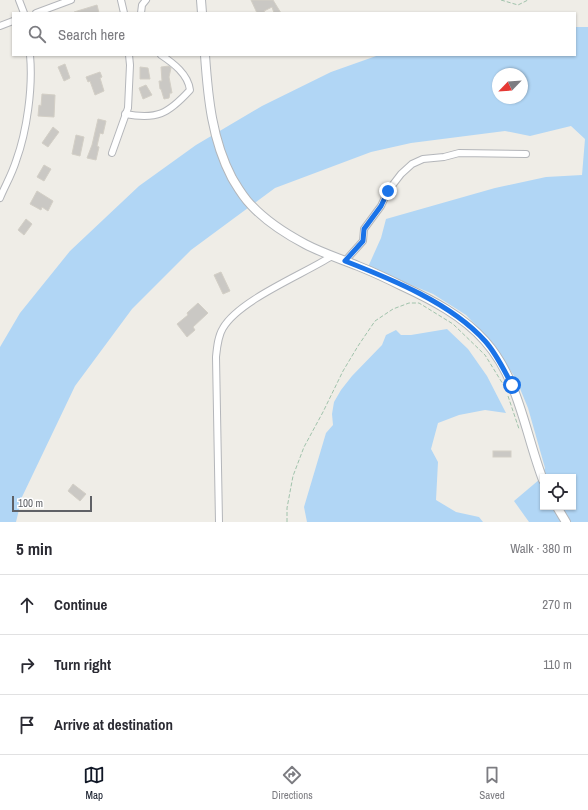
<!DOCTYPE html>
<meta charset="utf-8">
<style>
body{margin:0;font-family:"Archivo Narrow",sans-serif;background:#f7f7f7;color:#2b2b33}
.controls{position:absolute;right:12px;bottom:12px;display:grid;overflow:hidden;border-radius:0px;box-shadow:0 1px 3px #0004}
.controls button{width:36px;height:36px;display:grid;place-items:center;padding:0;border:0;border-bottom:1px solid #e1e1e2;background:#fff;color:#2b2b33;font:20px sans-serif}
.compass{position:absolute;left:492px;top:68px;width:36px;height:36px;border-radius:50%;background:#fff;box-shadow:0 1px 3px #0004;rotate:245deg}
.scale{position:absolute;left:12px;bottom:10px;width:80px;box-sizing:border-box;padding-left:4px;border:2px solid #5f6166;border-top:0;font-size:11px;line-height:14px;white-space:nowrap;color:#5f6166;-webkit-text-stroke:3px #fff;paint-order:stroke}
.stop{position:absolute;width:12px;height:12px;margin:-9px;border:3px solid #1a73e8;border-radius:50%;background:#fff}
.stop.end{background:#1a73e8;border-color:#fff;box-shadow:0 1px 4px #0008}
.list{margin:0;padding:0;list-style:none}
h2{display:flex;justify-content:space-between;align-items:center;height:52px;margin:0;padding:0 16px;font-size:17px}
h2 small{font-size:13px;font-weight:400;color:#7c7c81}
.list li{display:grid;grid-template-columns:26px 1fr auto;gap:12px;align-items:center;box-sizing:border-box;height:60px;padding:0 16px;border-top:1px solid #e1e1e2}
.list b{display:block;font-size:15px;white-space:nowrap}
.list em{font-size:13px;font-style:normal;color:#7c7c81}
.icon{flex:none;width:22px;height:22px;fill:none;stroke:currentColor;stroke-width:2;stroke-linecap:round;stroke-linejoin:round}
.map{position:relative;flex:none;width:588px;height:522px;overflow:hidden}
.search{position:absolute;background:#fff;box-shadow:0 1px 3px #0004;left:12px;right:12px;top:12px;height:44px;display:flex;align-items:center;gap:10px;box-sizing:border-box;padding:0 14px;border-radius:0px;color:#7c7c81;font-size:15px}
.sheet{height:232px;background:#fff}
nav{display:flex;justify-content:space-around;align-items:center;box-sizing:border-box;height:56px;border-top:1px solid #e1e1e2;background:#fff;font-size:11px;color:#7c7c81}
nav a{display:grid;justify-items:center;gap:2px}
nav .on{color:#111827}
.map>svg:first-child{display:block}
</style>
<div class="map">
<svg width="588" height="522" viewBox="0 0 588 522">
<rect width="100%" height="100%" fill="#efede7"/>
<g fill="#b1d6f5" fill-rule="evenodd">
<path d="M 575,27 L 588,27 L 588,522 L 529,522 L 514,501 L 540,479 L 545,468 L 528,408 L 516,379 L 492,342 L 466,315 L 433,294 L 368,267 L 381,238 L 386,219 L 495,188 L 546,177 L 582,175 L 585,139 L 571,126 L 530,136 L 505,131 L 411,143 L 371,152 L 275,188 L 191,250 L 132,309 L 75,386 L 22,497 L 16,522 L 0,522 L 0,347 L 20,313 L 70,251 L 139,186 L 196,145 L 262,106 L 331,72 L 379,55 L 575,55 ZM 498,74 L 522,74 L 522,98 L 498,98 ZM 543,477 L 573,477 L 573,507 L 543,507 Z"/>
<polygon points="447,329 468,349 487,376 506,413 485,410 459,415 438,423 431,449 438,462 436,500 456,512 479,517 483,522 307,522 304,507 326,433 333,425 332,414 334,402 341,390 352,376 382,345 386,335 396,330 401,335 411,335"/>
</g>
<g fill="#cac8c4" stroke="#d3cfc6">
<polygon points="251,0 273,0 281,13 274,13 272,7 264,11 265,13 257,13"/>
<polygon points="97,5 99,13 74,13 74,12"/>
<polygon points="65,64 70,78 64,81 58,67"/>
<polygon points="169,66 171,68 169,77 172,93 170,93 169,98 164,99 161,89 160,89 159,81 162,81 161,67"/>
<polygon points="140,67 148,68 150,79 140,79"/>
<polygon points="100,72 102,77 100,78 104,91 95,95 90,81 88,82 86,77"/>
<polygon points="146,85 152,95 143,99 139,88"/>
<polygon points="42,94 55,95 54,117 38,116 39,105 41,106"/>
<polygon points="98,119 106,121 103,134 100,133 97,146 99,147 96,160 87,158 92,145"/>
<polygon points="53,127 59,132 48,147 42,143"/>
<polygon points="76,135 84,137 80,156 72,154"/>
<polygon points="44,165 51,169 44,181 37,177"/>
<polygon points="37,191 53,201 48,211 42,207 41,210 30,204"/>
<polygon points="26,219 32,224 24,235 18,230"/>
<polygon points="221,272 230,291 223,294 214,275"/>
<polygon points="198,303 208,313 193,327 195,330 187,337 177,324 188,315 187,313"/>
<rect x="493" y="451" width="18" height="6"/>
<polygon points="73,484 86,494 80,501 68,491"/>
</g>
<g fill="none" stroke-linecap="round" stroke-linejoin="round">
<g stroke="#b4b6ba" stroke-width="8">
<g id="minor">
<polyline points="19,0 24,13"/>
<polyline points="121,0 124,13"/>
<polyline points="36,13 71,0"/>
<polyline points="141,13 142,5 146,0"/>
<polyline points="0,26 13,21"/>
<path d="M 125,114 C 157,120 168,114 190,90 C 188,74 173,63 161,55"/>
<polyline points="112,153 128,108 130,65 129,55"/>
<path d="M 0,198 C 5,186 12,174 16,161 C 27,131 33,87 30,55"/>
<polyline points="345,261 363,241 364,229 381,206 388,191 401,174 412,164 423,159 444,157 459,153 526,154"/>
<path d="M 219,522 L 216,357 C 217,347 218,336 223,328 C 239,300 304,274 332,256"/>
</g>
</g>
<g stroke="#b3b6ba" stroke-width="10">
<g id="secondary">
<polyline points="201,0 202,13"/>
<path d="M 205,55 C 208,98 212,140 232,178 C 238,188 243,197 251,205 C 266,221 286,234 305,244 C 322,253 341,259 358,266 C 373,272 388,279 402,286 C 432,300 463,316 485,341 C 519,379 525,433 543,480"/>
<polyline points="557,507 566,522"/>
</g>
</g>
<g stroke="#a1c3ac" stroke-width="1" stroke-dasharray="4 2" stroke-linecap="butt">
<polyline points="501,0 518,5 528,0"/>
<polyline points="508,396 519,429"/>
<polyline points="287,522 287,508 293,476 304,447 323,412 343,371 358,346 375,321 393,309 409,303 419,303 453,324 485,355 506,389"/>
</g>
<use href="#minor" stroke="#fff" stroke-width="6"/>
<use href="#secondary" stroke="#fff" stroke-width="8"/>
</g>
<g fill="none" stroke-linecap="round" stroke-linejoin="round">
<path stroke="#1a73e8" stroke-width="5" d="M 388,191 L 381,206 L 364,229 L 363,241 L 345,261 C 391,279 451,303 485,341 C 496,353 504,370 512,385"/>
</g>
</svg>
<div class="controls">
<button><svg class="icon" aria-label="locate" viewBox="0 0 24 24"><circle cx="12" cy="12" r="6"/><path d="M12 2v4M12 18v4M2 12h4M18 12h4"/></svg></button>
</div>
<svg class="compass" viewBox="-18 -18 36 36"><path d="M0-13l5 13h-10z" fill="#e53935"/><path d="M0 13l5-13h-10z" fill="#7c7c81"/></svg>
<div class="scale">100 m</div>
<div class="stop" style="left:512px;top:385px"></div>
<div class="stop end" style="left:388px;top:191px"></div>
<div class="search"><svg class="icon" aria-label="search" viewBox="0 0 24 24"><circle cx="10" cy="10" r="6"/><path d="M15 15l6 6"/></svg>Search here</div>
</div>
<section class="sheet">
<h2>5 min<small>Walk · 380 m</small></h2>
<ul class="list">
<li><svg class="icon" aria-label="ahead" viewBox="0 0 24 24"><path d="M12 20V5M6 11l6-6 6 6"/></svg><div><b>Continue</b></div><em>270 m</em></li>
<li><svg class="icon" aria-label="right" viewBox="0 0 24 24"><path d="M7 20v-9h11M14 6l5 5-5 5"/></svg><div><b>Turn right</b></div><em>110 m</em></li>
<li><svg class="icon" aria-label="arrive" viewBox="0 0 24 24"><path d="M6 21V4h12l-3 4 3 4H6"/></svg><div><b>Arrive at destination</b></div></li>
</ul>
</section>
<nav>
<a class="on"><svg class="icon" aria-label="map" viewBox="0 0 24 24"><path d="M3 6l6-2 6 2 6-2v14l-6 2-6-2-6 2zM9 4v14M15 6v14"/></svg>Map</a>
<a><svg class="icon" aria-label="directions" viewBox="0 0 24 24"><path d="M12 3l9 9-9 9-9-9zM9 14v-3h6M13 9l2 2-2 2"/></svg>Directions</a>
<a><svg class="icon" aria-label="saved" viewBox="0 0 24 24"><path d="M7 4h10v16l-5-4-5 4z"/></svg>Saved</a>
</nav>
